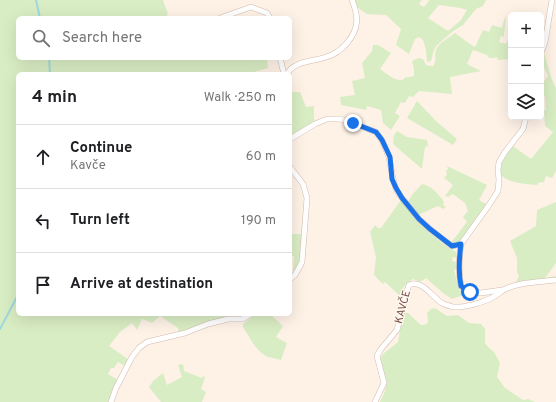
<!DOCTYPE html>
<meta charset="utf-8">
<style>
body{margin:0;font-family:Overpass,sans-serif;background:#f2f2f2;color:#202124}
.controls{position:absolute;right:12px;top:12px;display:grid;overflow:hidden;border-radius:6px;box-shadow:0 4px 16px #0002}
.controls button{width:36px;height:36px;display:grid;place-items:center;padding:0;border:0;border-bottom:1px solid #e0e0e0;background:#fff;color:#202124;font:20px sans-serif}
.stop{position:absolute;width:12px;height:12px;margin:-9px;border:3px solid #1a73e8;border-radius:50%;background:#fff}
.stop.end{background:#1a73e8;border-color:#fff;box-shadow:0 1px 4px #0008}
.list{margin:0;padding:0;list-style:none}
h2{display:flex;justify-content:space-between;align-items:center;height:52px;margin:0;padding:0 16px;font-size:17px}
h2 small{font-size:13px;font-weight:400;color:#757577}
.list li{display:grid;grid-template-columns:26px 1fr auto;gap:12px;align-items:center;box-sizing:border-box;height:64px;padding:0 16px;border-top:1px solid #e0e0e0}
.list b{display:block;font-size:15px;white-space:nowrap}
.list p{margin:0;font-size:13px;white-space:nowrap;color:#757577}
.list em{font-size:13px;font-style:normal;color:#757577}
.icon{flex:none;width:22px;height:22px;fill:none;stroke:currentColor;stroke-width:2;stroke-linecap:round;stroke-linejoin:round}
.map{position:relative;flex:none;width:556px;height:402px;overflow:hidden}
.search{position:absolute;background:#fff;box-shadow:0 4px 16px #0002;left:16px;top:16px;width:276px;height:44px;display:flex;align-items:center;gap:10px;box-sizing:border-box;padding:0 14px;border-radius:6px;color:#757577;font-size:15px}
.panel{position:absolute;background:#fff;box-shadow:0 4px 16px #0002;left:16px;top:72px;width:276px;height:244px;border-radius:6px}
.map>svg:first-child{display:block}
</style>
<div class="map">
<svg width="556" height="402" viewBox="0 0 556 402">
<rect width="100%" height="100%" fill="#fef2e7"/>
<g fill="#d9edc4" fill-rule="evenodd">
<polygon points="0,0 163,0 168,14 165,18 18,18 18,58 267,58 268,68 254,72 253,74 18,74 18,314 248,314 244,317 179,334 178,328 160,316 152,323 142,319 137,330 132,323 120,332 109,346 129,360 125,366 118,362 114,368 111,368 108,374 118,380 110,402 0,402"/>
<path d="M 355,0 L 422,0 L 419,4 L 424,7 L 429,1 L 428,0 L 486,0 L 483,6 L 476,9 L 463,25 L 452,32 L 436,46 L 434,50 L 431,61 L 427,62 L 426,50 L 423,40 L 419,37 L 415,39 L 409,54 L 396,45 L 401,29 L 386,15 L 367,14 L 361,10 L 357,7 ZM 439,5 L 460,8 L 467,10 L 461,20 L 448,31 L 428,18 Z"/>
<path d="M 505,17 L 506,17 L 504,35 L 504,37 L 501,36 L 499,42 L 506,44 L 508,39 L 511,40 L 511,59 L 498,60 L 497,57 L 494,58 L 489,58 L 487,55 L 473,50 L 467,64 L 481,71 L 450,77 L 452,94 L 419,91 L 413,97 L 409,96 L 405,103 L 401,102 L 395,113 L 400,116 L 391,130 L 383,123 L 381,110 L 367,106 L 366,110 L 341,105 L 340,97 L 355,95 L 352,81 L 365,78 L 362,63 L 372,51 L 373,45 L 378,45 L 391,53 L 380,69 C 387,74 394,81 403,80 L 404,78 L 414,76 L 414,69 L 412,61 L 418,58 L 423,59 L 426,65 L 430,66 L 433,66 C 437,61 434,56 436,50 C 439,42 449,38 455,33 L 467,42 L 475,47 L 483,30 L 489,32 L 492,25 L 502,28 Z"/>
<path d="M 544,53 L 552,80 L 556,88 L 556,171 L 552,178 L 546,176 L 544,182 L 538,183 L 537,185 C 525,184 509,183 501,175 C 500,161 504,157 513,146 L 531,159 L 553,132 L 545,126 L 544,110 L 546,110 L 545,96 L 543,96 L 541,92 L 541,83 L 542,84 L 548,76 L 543,65 L 541,67 L 541,58 Z"/>
<polygon points="290,92 300,92 306,107 314,106 314,117 315,124 290,139"/>
<polygon points="417,101 436,121 457,139 453,145 407,118"/>
<polygon points="397,131 407,137 427,140 428,146 425,147 422,169 393,144 394,135"/>
<polygon points="447,166 487,185 479,200 488,205 460,244 450,244 467,222 463,217 468,211 465,203 453,194 448,197 445,196 453,185 444,178 447,175 446,171 448,169"/>
<path d="M 422,184 C 430,185 440,195 444,202 L 443,205 L 446,207 L 443,209 L 438,206 L 418,215 L 408,202 L 412,195 Z"/>
<path d="M 401,200 C 415,221 434,239 456,252 L 457,258 L 453,257 L 452,261 L 456,262 L 456,269 L 454,270 L 457,282 L 461,290 L 462,293 L 467,294 L 452,299 L 443,293 L 426,278 L 420,282 L 413,279 C 405,284 401,288 401,297 L 385,282 L 383,284 L 374,275 L 376,257 L 370,232 L 375,225 L 378,228 L 381,228 Z"/>
<polygon points="556,202 556,263 545,278 556,276 556,278 530,281 516,282 519,276 517,272 517,258 510,241 536,226 537,210"/>
<polygon points="290,234 301,234 301,253 300,262 293,274 293,270 294,256 290,256"/>
<path d="M 435,308 L 447,316 L 458,315 L 469,323 L 481,324 L 485,329 L 485,343 L 489,348 L 494,352 L 500,363 L 497,377 L 505,388 L 523,400 L 528,399 L 535,402 L 380,402 C 384,394 388,386 385,377 C 383,371 380,366 380,359 L 383,354 L 398,342 L 403,313 L 408,313 L 421,325 L 427,324 L 428,321 L 427,313 L 431,309 Z"/>
<path d="M 255,314 L 270,314 L 283,326 L 276,337 L 287,343 L 281,360 C 277,359 272,358 268,357 C 256,352 250,338 243,327 L 243,324 Z"/>
<polygon points="183,364 184,371 202,378 203,376 205,377 201,389 206,392 202,402 161,402 149,387 153,381 163,373 167,385 182,377 178,365"/>
</g>
<g fill="none" stroke-linecap="round" stroke-linejoin="round">
<g stroke="#9fd9dc" stroke-width="2">
<polyline points="36,0 40,18"/>
<polyline points="49,58 50,74"/>
<polyline points="0,329 18,295"/>
</g>
<g stroke="#d3baae" stroke-width="6">
<g id="minor">
<polyline points="220,18 251,7 267,13 270,18"/>
<polyline points="541,53 545,42 552,0"/>
<polyline points="280,58 284,74"/>
<path d="M 287,74 C 295,60 313,62 326,57 C 334,55 341,50 347,43 C 359,29 359,17 352,0"/>
<polyline points="290,139 315,124 327,119 340,119 353,123 376,132 382,140 389,157 393,179 396,189 402,198 419,219 430,229 452,246 461,244 489,205 498,191 499,180 498,170 499,162 505,152 523,129 526,117"/>
<polyline points="290,167 303,184 307,198 302,262 295,275 290,279"/>
<path d="M 461,244 C 459,259 458,272 461,286 L 470,292 L 481,293 L 502,290"/>
<polyline points="111,402 116,388 132,357 139,348 147,342 185,333 208,324 228,319 242,319 251,314"/>
<path d="M 375,402 L 384,383 L 377,356 L 381,349 L 397,330 L 405,300 L 407,291 L 409,285 C 422,279 432,297 442,303 C 445,305 450,306 453,307 C 465,308 485,302 495,296 C 498,295 501,291 505,289 C 520,282 539,282 556,280"/>
</g>
</g>
<use href="#minor" stroke="#fff" stroke-width="5"/>
</g>
<g fill="none" stroke-linecap="round" stroke-linejoin="round">
<path stroke="#1a73e8" stroke-width="5" d="M 353,123 L 376,132 L 382,140 L 390,157 L 392,179 L 396,188 L 402,198 L 419,219 L 430,229 L 452,246 L 461,244 C 459,259 458,272 461,286 L 470,292"/>
</g>
<g text-anchor="middle" dominant-baseline="central" stroke-width="3" stroke-linejoin="round" paint-order="stroke">
<g font-size="11" fill="#7a5449" stroke="#fff7ef">
<text transform="translate(403 307) rotate(-75)">KAVČE</text>
</g>
</g>
</svg>
<div class="controls">
<button>+</button>
<button>−</button>
<button><svg class="icon" aria-label="layers" viewBox="0 0 24 24"><path d="M12 4l9 5-9 5-9-5zM3 14l9 5 9-5"/></svg></button>
</div>
<div class="stop" style="left:470px;top:292px"></div>
<div class="stop end" style="left:353px;top:123px"></div>
<div class="search"><svg class="icon" aria-label="search" viewBox="0 0 24 24"><circle cx="10" cy="10" r="6"/><path d="M15 15l6 6"/></svg>Search here</div>
<section class="panel">
<h2>4 min<small>Walk · 250 m</small></h2>
<ul class="list">
<li><svg class="icon" aria-label="ahead" viewBox="0 0 24 24"><path d="M12 20V5M6 11l6-6 6 6"/></svg><div><b>Continue</b><p>Kavče</p></div><em>60 m</em></li>
<li><svg class="icon" aria-label="left" viewBox="0 0 24 24"><path d="M17 20v-9H6M10 6l-5 5 5 5"/></svg><div><b>Turn left</b></div><em>190 m</em></li>
<li><svg class="icon" aria-label="arrive" viewBox="0 0 24 24"><path d="M6 21V4h12l-3 4 3 4H6"/></svg><div><b>Arrive at destination</b></div></li>
</ul>
</section>
</div>
